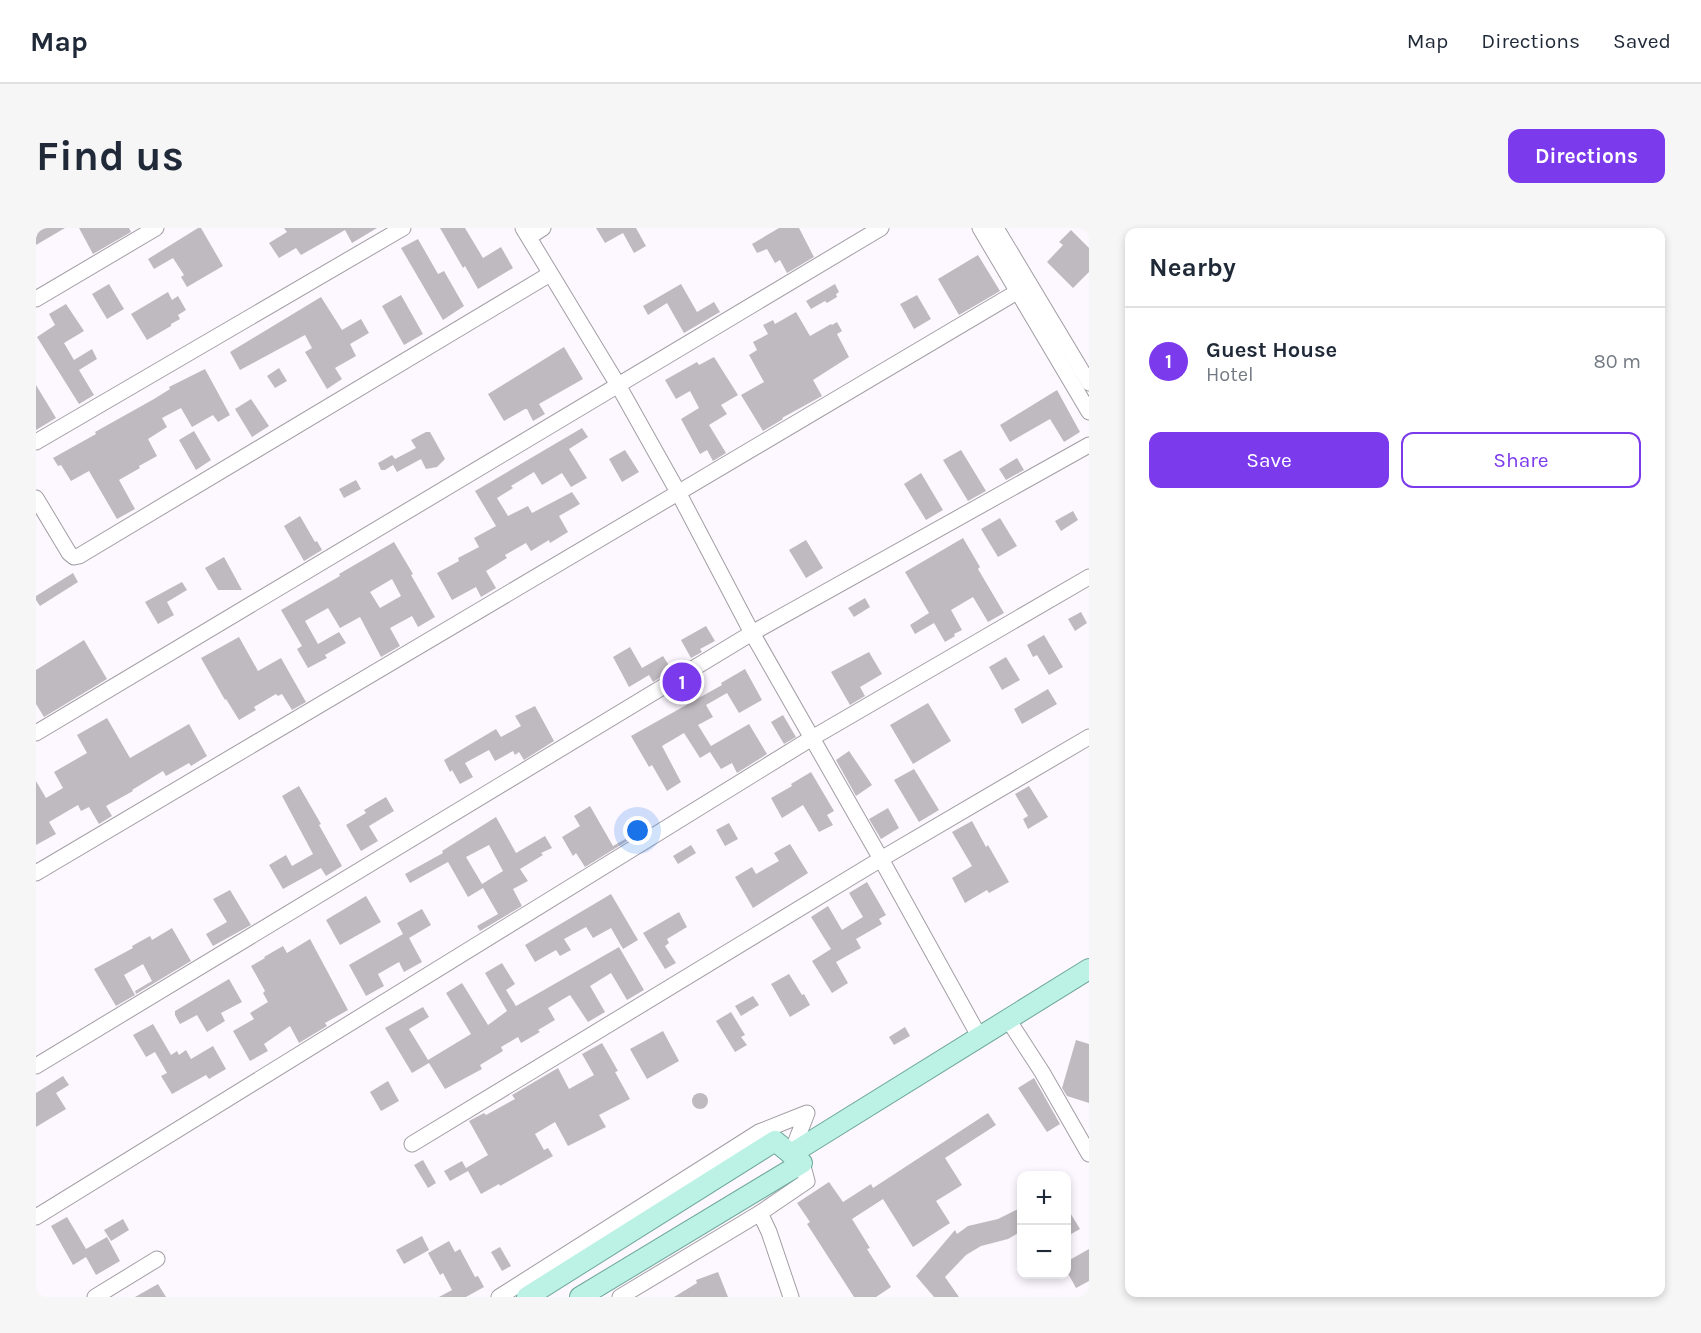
<!DOCTYPE html>
<meta charset="utf-8">
<style>
body{margin:0;font-family:Karla,sans-serif;background:#f6f6f7;color:#1f2937}
.controls{position:absolute;right:18px;bottom:18px;display:grid;overflow:hidden;border-radius:12px;box-shadow:0 3px 9px #0003}
.controls button{width:54px;height:54px;display:grid;place-items:center;padding:0;border:0;border-bottom:2px solid #e0e1e3;background:#fff;color:#1f2937;font:30px sans-serif}
.you{position:absolute;left:602px;top:603px;width:21px;height:21px;margin:-15px;border:4px solid #fff;border-radius:50%;background:#1a73e8;box-shadow:0 0 0 9px #1a73e833}
.badge{display:grid;place-items:center;width:39px;height:39px;border-radius:50%;background:#7c3aed;color:#fff;font-size:20px;font-weight:700}
.pin{position:absolute;translate:-50% -50%;border:3px solid #fff;box-shadow:0 2px 6px #0006}
.list{margin:0;padding:0;list-style:none}
h2{display:flex;justify-content:space-between;align-items:center;height:78px;margin:0;padding:0 24px;font-size:26px}
h2 small{font-size:20px;font-weight:400;color:#747a83}
.list li{display:grid;grid-template-columns:39px 1fr auto;gap:18px;align-items:center;box-sizing:border-box;height:108px;padding:0 24px;border-top:2px solid #e0e1e3}
.list b{display:block;font-size:22px;white-space:nowrap}
.list p{margin:0;font-size:20px;white-space:nowrap;color:#747a83}
.list em{font-size:20px;font-style:normal;color:#747a83}
.actions{display:flex;gap:12px;padding:18px 24px}
.actions a{flex:1;padding:14px 0;border:2px solid #7c3aed;border-radius:12px;text-align:center;font-size:21px;color:#7c3aed}
.actions .main{background:#7c3aed;color:#fff}
.map{position:relative;flex:none;width:1053px;height:1069px;overflow:hidden;border-radius:12px}
header{display:flex;align-items:center;gap:36px;box-sizing:border-box;height:84px;padding:0 30px;background:#fff;border-bottom:2px solid #e0e1e3}
header strong{font-size:28px}
nav{display:flex;gap:33px;margin-inline-start:auto;font-size:21px}
.intro{display:flex;align-items:center;justify-content:space-between;box-sizing:border-box;height:144px;padding:0 36px}
h1{margin:0;font-size:42px}
.button{padding:15px 27px;border-radius:12px;background:#7c3aed;color:#fff;font-size:21px;font-weight:700}
main{display:flex;gap:36px;padding:0 36px}
aside{flex:1;background:#fff;border-radius:12px;box-shadow:0 3px 9px #0003}
.map>svg:first-child{display:block}
</style>
<header>
<strong>Map</strong>
<nav><a>Map</a><a>Directions</a><a>Saved</a></nav>
</header>
<div class="intro"><h1>Find us</h1><a class="button">Directions</a></div>
<main>
<div class="map">
<svg width="1053" height="1069" viewBox="0 0 1053 1069">
<rect width="100%" height="100%" fill="#fdf8ff"/>
<g fill="#bfbac0" fill-rule="evenodd">
<polygon points="0,0 29,0 0,17"/>
<polygon points="43,0 93,0 95,4 57,26"/>
<polygon points="162,0 165,0 187,38 151,59 145,49 148,47 137,30 118,41 112,31"/>
<polygon points="248,0 341,0 316,15 309,2 265,27 260,20 243,30 233,15 251,4"/>
<polygon points="404,0 429,0 447,30 465,19 477,40 442,61 429,38 427,40"/>
<polygon points="560,0 600,0 610,18 598,25 587,5 569,15"/>
<polygon points="743,0 763,0 778,29 751,45 744,32 739,35 731,21 721,25 716,16"/>
<polygon points="1035,2 1053,20 1053,44 1037,60 1011,34 1027,17 1023,14"/>
<polygon points="382,11 402,46 408,43 428,78 407,92 365,20"/>
<polygon points="942,27 964,63 923,87 902,51"/>
<polygon points="73,56 88,81 71,91 56,66"/>
<polygon points="645,56 661,84 678,74 684,84 648,105 631,75 612,87 607,78"/>
<polygon points="799,56 803,64 800,66 801,69 791,75 789,73 775,81 770,73"/>
<polygon points="132,64 136,72 142,68 150,82 142,87 144,91 135,96 135,98 111,112 95,86"/>
<polygon points="365,67 387,106 368,117 346,78"/>
<polygon points="881,67 895,91 878,101 864,76"/>
<polygon points="285,69 306,102 325,91 333,105 314,116 320,128 299,140 306,151 291,161 269,124 276,120 269,107 204,142 194,124"/>
<polygon points="30,76 48,103 28,115 38,132 56,121 61,131 43,142 58,167 43,176 1,109 19,97 13,86"/>
<polygon points="760,84 774,108 795,96 796,97 801,94 806,103 801,106 802,108 813,129 777,152 786,168 746,190 747,191 727,203 705,167 728,154 713,127 721,122 717,114 732,106 727,97 737,92 739,96"/>
<polygon points="528,119 547,151 503,176 509,186 497,193 491,181 489,181 468,193 452,166"/>
<polygon points="678,129 702,167 685,177 691,186 673,197 690,225 677,233 671,222 664,226 645,191 663,180 654,163 640,171 629,152 661,134 663,137"/>
<polygon points="243,140 251,153 239,160 231,148"/>
<polygon points="169,141 194,187 182,194 177,187 156,199 145,180 126,190 131,199 112,211 121,228 103,238 104,240 83,252 99,281 81,291 53,243 35,253 25,237 22,238 17,230 60,206 59,204 118,171 134,161 133,159"/>
<polygon points="0,157 20,190 0,202"/>
<polygon points="1021,162 1044,204 1028,214 1014,191 974,214 964,197"/>
<polygon points="215,171 233,198 216,209 199,181"/>
<polygon points="546,200 552,209 533,221 551,250 535,259 526,245 506,257 498,244 475,258 477,260 461,270 472,288 492,278 496,285 536,264 544,276 523,288 532,304 514,315 513,312 495,323 490,315 469,327 471,330 450,343 460,360 445,369 440,359 416,372 401,345 423,333 422,330 443,319 438,310 460,298 439,263"/>
<polygon points="158,203 175,232 160,242 143,212"/>
<polygon points="390,204 394,204 409,231 401,239 390,241 385,231 361,244 357,237 349,242 345,242 342,235 356,227 359,231 380,220 375,212"/>
<polygon points="589,222 603,244 586,254 573,231"/>
<polygon points="925,222 950,263 932,273 907,232"/>
<polygon points="981,230 988,242 970,252 963,241"/>
<polygon points="885,245 907,282 890,292 868,256"/>
<polygon points="320,252 325,261 308,270 303,261"/>
<polygon points="1037,283 1042,292 1025,303 1019,293"/>
<polygon points="264,288 279,314 281,313 286,322 268,333 248,298"/>
<polygon points="964,290 981,318 962,329 945,301"/>
<polygon points="927,310 944,339 942,341 968,385 952,394 937,369 915,382 926,402 918,406 919,408 909,414 898,395 879,406 874,397 893,385 869,344"/>
<polygon points="770,312 787,340 770,350 753,322"/>
<path d="M 358,314 L 377,346 L 375,347 L 399,389 L 382,399 L 376,388 L 354,400 L 364,418 L 345,429 L 324,389 L 304,400 L 292,380 L 269,393 L 282,416 L 303,404 L 310,415 L 289,427 L 291,430 L 272,440 L 261,421 L 266,418 L 245,382 L 304,348 L 303,346 ZM 356,351 L 365,368 L 344,380 L 334,364 Z"/>
<polygon points="188,329 206,362 182,362 169,340"/>
<polygon points="37,345 42,354 4,378 0,372 0,368"/>
<polygon points="146,354 151,362 131,374 138,387 122,396 109,374"/>
<polygon points="829,370 834,379 818,389 812,380"/>
<polygon points="1045,384 1051,395 1039,403 1032,391"/>
<polygon points="670,398 679,413 664,421 666,424 655,430 645,412"/>
<polygon points="1008,407 1027,439 1013,447 1001,427 997,429 991,417"/>
<polygon points="203,409 222,443 245,430 270,474 256,482 246,466 242,468 240,466 218,479 220,482 203,492 190,471 189,472 165,430"/>
<polygon points="48,412 71,451 8,489 0,476 0,442"/>
<polygon points="594,419 606,440 627,428 636,442 617,454 613,447 593,459 577,429"/>
<polygon points="833,424 846,446 824,459 829,468 814,477 795,444"/>
<polygon points="970,429 984,452 966,462 953,439"/>
<polygon points="709,441 726,472 703,485 691,465 670,477 677,489 662,497 675,518 713,496 731,526 701,545 696,535 685,541 674,524 664,530 648,505 626,518 645,554 631,563 616,537 613,539 595,508 686,457 685,455"/>
<polygon points="1012,461 1021,476 986,496 978,481"/>
<polygon points="892,475 915,513 877,536 854,497"/>
<polygon points="499,478 518,513 488,532 483,524 479,527 477,523 459,533 453,522 429,535 437,549 424,556 416,542 414,544 408,532 460,501 465,509 485,498 479,488"/>
<polygon points="747,487 760,509 748,516 735,494"/>
<polygon points="71,490 94,530 153,496 171,528 155,538 153,535 130,548 127,543 96,562 97,563 70,578 76,588 63,596 53,579 45,583 42,577 13,594 20,606 0,617 0,553 10,570 27,560 18,544 51,525 41,507"/>
<polygon points="813,523 836,557 820,568 800,532"/>
<polygon points="878,541 903,582 883,594 858,552"/>
<polygon points="775,544 798,583 791,587 797,597 783,604 767,577 746,590 735,570 756,558 755,556"/>
<polygon points="263,558 285,596 283,597 306,638 290,648 285,640 247,661 233,637 250,627 256,638 277,626 246,568"/>
<polygon points="993,558 1012,589 992,601 987,591 992,588 979,566"/>
<polygon points="350,569 358,583 333,598 342,613 325,623 310,597 330,585 328,582"/>
<polygon points="554,578 577,618 600,605 601,607 549,639 540,625 537,628 526,609 544,598 538,588"/>
<polygon points="852,580 863,600 845,611 833,591"/>
<path d="M 460,589 L 480,625 L 509,608 L 516,620 L 505,625 L 507,627 L 484,641 L 492,653 L 477,661 L 486,678 L 444,703 L 441,698 L 462,686 L 447,660 L 432,669 L 412,634 L 374,655 L 369,646 L 407,625 L 406,623 ZM 453,617 L 467,643 L 446,656 L 430,629 Z"/>
<polygon points="936,593 950,619 952,617 973,654 953,665 951,662 929,675 916,650 936,638 916,604"/>
<polygon points="693,595 702,611 689,618 680,602"/>
<polygon points="754,616 772,645 717,680 699,649 716,639 720,646 743,633 738,625"/>
<polygon points="655,617 660,625 642,636 637,628"/>
<polygon points="831,654 850,687 843,691 846,696 820,711 825,720 800,734 812,755 796,765 776,733 795,721 775,689 792,678 806,702 827,689 813,665"/>
<polygon points="194,662 215,697 177,718 170,706 191,694 177,671"/>
<polygon points="575,666 602,712 587,721 575,700 557,710 550,699 528,711 535,722 524,728 520,722 499,734 489,717"/>
<polygon points="330,668 345,694 304,717 290,692"/>
<polygon points="386,681 395,697 373,710 386,734 368,744 363,734 342,746 348,758 330,768 313,737 367,706 361,695"/>
<polygon points="643,684 651,699 631,711 633,715 629,718 640,735 629,741 607,705"/>
<polygon points="136,700 155,733 100,766 99,763 116,753 107,736 88,747 99,767 80,778 58,741 97,720 96,718 114,708 116,712"/>
<polygon points="274,711 312,782 289,795 291,798 263,815 254,798 228,816 232,823 214,833 197,803 218,791 214,785 232,774 227,765 229,763 215,738 229,730 228,729 247,718 251,725"/>
<polygon points="583,719 608,762 591,772 575,745 554,758 569,784 552,794 534,767 512,780 519,792 502,802 504,804 485,815 482,809 465,819 467,823 444,837 446,841 409,861 393,835 376,845 349,800 387,779 393,789 373,801 392,832 435,806 410,765 426,755 452,797 471,783 449,745 466,735 479,756 470,762 480,778"/>
<polygon points="753,746 766,767 768,766 774,777 754,789 735,756"/>
<polygon points="193,751 206,774 185,785 189,793 171,804 161,787 144,796 139,787 139,783"/>
<polygon points="717,768 723,777 705,788 699,778"/>
<polygon points="695,784 709,807 705,809 711,817 699,824 680,793"/>
<polygon points="117,796 135,827 141,823 143,827 150,822 155,831 177,818 190,841 173,851 170,847 136,866 125,848 131,845 119,824 110,829 97,807"/>
<polygon points="869,799 874,808 858,817 853,809"/>
<polygon points="627,803 643,833 611,851 594,821"/>
<polygon points="1040,812 1053,816 1053,875 1031,868 1026,860"/>
<polygon points="566,815 582,843 579,844 594,871 563,887 570,899 532,918 519,894 499,906 508,922 512,920 517,928 464,958 463,956 445,966 432,943 414,953 408,943 426,933 431,942 430,940 452,927 433,893 448,885 450,887 479,871 476,867 522,840 533,861 558,847 546,826"/>
<polygon points="27,848 33,857 20,865 30,881 0,899 0,865"/>
<polygon points="998,850 1024,896 1011,904 982,860"/>
<polygon points="352,853 363,873 345,883 334,864"/>
<circle cx="664" cy="873" r="8"/>
<polygon points="952,885 960,897 909,930 926,957 900,973 914,995 877,1019 847,971 816,991 834,1020 831,1021 855,1059 840,1069 818,1069 771,996 774,994 761,975 793,954 807,974 835,956 837,960"/>
<polygon points="387,932 400,955 392,960 378,937"/>
<polygon points="1030,978 1044,1001 1030,1009"/>
<polygon points="986,979 986,1003 972,1011 945,1018 930,1027 909,1049 923,1069 898,1069 880,1048 919,1002 921,1006 932,998 962,991"/>
<polygon points="31,989 50,1021 71,1009 84,1033 60,1047 50,1029 37,1037 15,998"/>
<polygon points="87,991 93,1002 75,1013 68,1002"/>
<polygon points="386,1008 393,1022 368,1036 360,1022"/>
<polygon points="413,1013 419,1024 424,1021 439,1049 442,1048 448,1059 430,1069 403,1069 416,1062 407,1045 404,1047 392,1025"/>
<polygon points="464,1019 475,1038 466,1043 455,1024"/>
<polygon points="1053,1021 1053,1053 1040,1060 1030,1042 1030,1034"/>
<polygon points="682,1044 692,1069 638,1069 661,1055 660,1052"/>
<polygon points="122,1056 130,1069 99,1069"/>
</g>
<g fill="none" stroke-linecap="round" stroke-linejoin="round">
<g stroke="#a29da3" stroke-width="17">
<g id="minor">
<polyline points="487,0 582,157 642,264 716,405 845,631 943,808"/>
<polyline points="944,0 1053,184"/>
<polyline points="960,0 1053,155"/>
<polyline points="493,9 507,0"/>
<polyline points="0,71 120,0"/>
<polyline points="0,214 367,0"/>
<polyline points="0,270 33,325 38,329 43,328 514,46"/>
<polyline points="0,505 845,0"/>
<polyline points="0,645 981,64"/>
<polyline points="971,790 1006,844 1053,926"/>
<polyline points="0,838 716,405 1053,217"/>
<polyline points="376,916 845,631 1053,509"/>
<polyline points="724,985 733,1004 755,1069"/>
<polyline points="0,989 776,510 1053,349"/>
<polyline points="59,1069 121,1031"/>
<polyline points="463,1069 723,904 771,885 755,926"/>
<polyline points="584,1069 724,985 771,953 766,935"/>
</g>
</g>
<g stroke="#6da69a" stroke-width="22">
<g id="major">
<polyline points="755,926 1053,741"/>
<polyline points="491,1069 739,913 766,935 544,1069"/>
</g>
</g>
<use href="#minor" stroke="#fff" stroke-width="15"/>
<use href="#major" stroke="#bcf2e5" stroke-width="20"/>
</g>
</svg>
<div class="controls">
<button>+</button>
<button>−</button>
</div>
<div class="you"></div>
<div class="pin badge" style="left:646px;top:454px">1</div>
</div>
<aside>
<h2>Nearby<small></small></h2>
<ul class="list">
<li><span class="badge">1</span><div><b>Guest House</b><p>Hotel</p></div><em>80 m</em></li>
</ul>
<div class="actions"><a class="main">Save</a><a>Share</a></div>
</aside>
</main>
